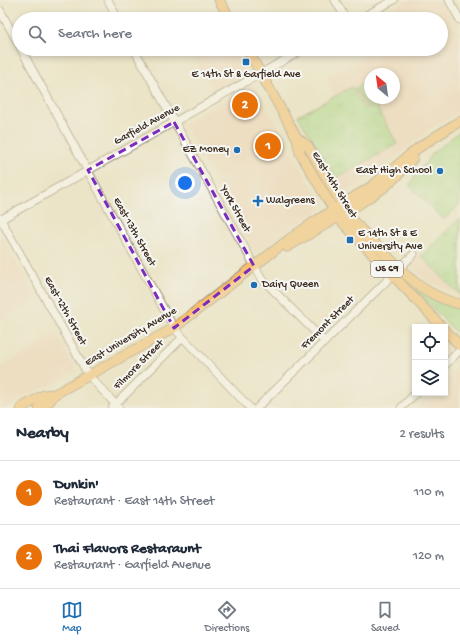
<!DOCTYPE html>
<meta charset="utf-8">
<style>
body{margin:0;font-family:"Gochi Hand",sans-serif;background:#f6f6f7;color:#1f2937}
.controls{position:absolute;right:12px;bottom:12px;display:grid;overflow:hidden;border-radius:0px;box-shadow:0 2px 6px #0003}
.controls button{width:36px;height:36px;display:grid;place-items:center;padding:0;border:0;border-bottom:1px solid #e0e1e3;background:#fff;color:#1f2937;font:20px sans-serif}
.compass{position:absolute;left:364px;top:68px;width:36px;height:36px;border-radius:50%;background:#fff;box-shadow:0 2px 6px #0003;rotate:331deg}
.you{position:absolute;left:185px;top:183px;width:14px;height:14px;margin:-10px;border:3px solid #fff;border-radius:50%;background:#1a73e8;box-shadow:0 0 0 6px #1a73e833}
.badge{display:grid;place-items:center;width:26px;height:26px;border-radius:50%;background:#1f6fb2;color:#fff;font-size:13px;font-weight:700}
.pin{position:absolute;translate:-50% -50%;border:2px solid #fff;box-shadow:0 1px 4px #0006}
.list{margin:0;padding:0;list-style:none}
h2{display:flex;justify-content:space-between;align-items:center;height:52px;margin:0;padding:0 16px;font-size:17px}
h2 small{font-size:13px;font-weight:400;color:#747a83}
.list li{display:grid;grid-template-columns:26px 1fr auto;gap:12px;align-items:center;box-sizing:border-box;height:64px;padding:0 16px;border-top:1px solid #e0e1e3}
.list b{display:block;font-size:15px;white-space:nowrap}
.list p{margin:0;font-size:13px;white-space:nowrap;color:#747a83}
.list em{font-size:13px;font-style:normal;color:#747a83}
.icon{flex:none;width:22px;height:22px;fill:none;stroke:currentColor;stroke-width:2;stroke-linecap:round;stroke-linejoin:round}
.map{position:relative;flex:none;width:460px;height:408px;overflow:hidden}
.search{position:absolute;background:#fff;box-shadow:0 2px 6px #0003;left:12px;right:12px;top:12px;height:44px;display:flex;align-items:center;gap:10px;box-sizing:border-box;padding:0 14px;border-radius:22px;color:#747a83;font-size:15px}
.sheet{height:180px;background:#fff}
nav{display:flex;justify-content:space-around;align-items:center;box-sizing:border-box;height:56px;border-top:1px solid #e0e1e3;background:#fff;font-size:11px;color:#747a83}
nav a{display:grid;justify-items:center;gap:2px}
nav .on{color:#1f6fb2}
.map>svg:first-child{display:block}
</style>
<div class="map">
<svg width="460" height="408" viewBox="0 0 460 408">
<defs>
<pattern id="grass-tufts" width="24" height="20" patternUnits="userSpaceOnUse"><rect width="24" height="20" fill="#a7da8a"/><path d="M3 7l-1-3M5 7V3M7 7l1-3M15 17l-1-3M17 17v-4M19 17l1-3" fill="none" stroke="#91bb77"/></pattern>
</defs>
<rect width="100%" height="100%" fill="#f6f6f2"/>
<filter id="ink" filterUnits="userSpaceOnUse"><feTurbulence type="fractalNoise" baseFrequency=".025" numOctaves="2"/><feDisplacementMap in="SourceGraphic" scale="8" xChannelSelector="R" yChannelSelector="G"/><feConvolveMatrix kernelMatrix="1 2 1 2 8 2 1 2 1" color-interpolation-filters="sRGB"/></filter>
<filter id="wash" filterUnits="userSpaceOnUse"><feTurbulence type="fractalNoise" baseFrequency=".012" numOctaves="4" result="noise"/><feDisplacementMap in="SourceGraphic" scale="16" xChannelSelector="R" yChannelSelector="G"/><feGaussianBlur stdDeviation="0.9" result="paint"/><feColorMatrix in="noise" values="0 0 0 0 0 0 0 0 0 0 0 0 0 0 0 0 0 1.4 0 .05"/><feComposite in="paint" operator="in"/></filter>
<g filter="url(#wash)">
<rect width="100%" height="100%" fill="#ebe4c7"/>
<g fill="#efd6bb" fill-rule="evenodd">
<path d="M 407,0 L 439,0 L 460,39 L 460,111 L 427,131 L 398,156 L 370,176 L 346,191 L 342,188 L 328,162 L 306,132 L 298,115 L 335,95 L 326,78 L 361,58 L 357,49 L 441,49 L 441,19 L 373,19 ZM 370,74 L 394,74 L 394,98 L 370,98 Z"/>
<polygon points="211,8 217,19 190,19"/>
<polygon points="190,49 234,49 247,73 214,92"/>
<polygon points="254,85 322,206 317,212 255,253 183,124"/>
<polygon points="460,218 460,294 445,289 423,278 410,266"/>
<polygon points="0,233 36,300 0,320"/>
<polygon points="57,335 76,371 55,383 37,390 6,408 0,408 0,367"/>
<polygon points="460,366 460,408 417,408 432,393 445,393 445,381"/>
</g>
<g fill="url(#grass-tufts)" stroke="#718254">
<polygon points="352,87 364,109 375,104 397,144 336,178 298,116"/>
<polygon points="460,131 460,204 444,220 409,185 433,153"/>
<polygon points="460,218 460,295 421,256"/>
<polygon points="411,286 442,303 460,309 460,336"/>
</g>
<polygon fill="#a7da8a" stroke="#718254" points="367,81 370,86 370,98 377,99 365,106 355,88"/>
</g>
<g filter="url(#ink)">
<g fill="none" stroke-linecap="round" stroke-linejoin="round">
<g stroke="#938772" stroke-width="9">
<g id="minor">
<polyline points="108,0 118,19"/>
<polyline points="335,0 346,19"/>
<polyline points="449,0 460,20"/>
<polyline points="0,10 19,45"/>
<polyline points="359,19 394,0"/>
<polyline points="21,49 174,328 250,408"/>
<polyline points="134,49 262,279 325,342"/>
<polyline points="0,218 89,376 119,408"/>
<polyline points="0,220 304,49"/>
<polyline points="445,365 460,350"/>
<polyline points="112,408 182,338"/>
<polyline points="257,408 414,254"/>
<polyline points="401,408 416,393"/>
</g>
</g>
<g stroke="#938772" stroke-width="11">
<g id="major">
<polyline points="219,0 230,19"/>
<polyline points="247,49 297,138 300,153 338,217 344,224 442,327"/>
<path d="M 297,138 L 308,146 L 350,218 L 401,270 C 417,286 438,299 460,304"/>
<polyline points="287,247 347,212 382,189 398,175 413,158"/>
<polyline points="445,330 460,346"/>
<polyline points="21,408 44,395 55,394 174,328 288,240 314,222 372,186 418,148 460,121"/>
<polyline points="39,408 49,402 55,394"/>
</g>
</g>
<use href="#minor" stroke="#fff" stroke-width="7"/>
<use href="#major" stroke="#f9bf6d" stroke-width="9"/>
</g>
</g>
<path d="M0 0H460V408H0ZM 174,122 L 254,266 L 174,328 L 88,170 Z" fill="#ebe4c7" fill-opacity=".55" fill-rule="evenodd"/>
<path fill="none" stroke="#7b2cbf" stroke-width="3" stroke-dasharray="8 5" stroke-linejoin="round" d="M 174,122 L 254,266 L 174,328 L 88,170 Z"/>
<g fill="#1f6fb2" stroke="#f6f6f2" stroke-width="1.5">
<rect x="242" y="58" width="8" height="8" rx="2"/>
<circle cx="237" cy="150" r="4"/>
<circle cx="440" cy="171" r="4"/>
<path d="M256 195h4v4h4v4h-4v4h-4v-4h-4v-4h4z"/>
<rect x="346" y="236" width="8" height="8" rx="2"/>
<circle cx="254" cy="285" r="4"/>
</g>
<g text-anchor="middle" dominant-baseline="central" stroke-width="4" stroke-linejoin="round" paint-order="stroke">
<rect fill="#f6f6f2" stroke="#73675e" stroke-width="1" x="371" y="261" width="32" height="16" rx="3"/>
<g font-size="10" font-weight="bold" fill="#3b2a1e">
<text x="387" y="269">US 69</text>
</g>
<g font-size="11" fill="#3b2a1e" stroke="#f6f6f2" text-anchor="start">
<text x="246" y="75" text-anchor="middle">E 14th St &amp; Garfield Ave</text>
<text x="229" y="150" text-anchor="end">EZ Money</text>
<text x="432" y="171" text-anchor="end">East High School</text>
<text x="266" y="201">Walgreens</text>
<text x="358" y="234">E 14th St &amp; E<tspan x="358" dy="13">University Ave</tspan></text>
<text x="262" y="285">Dairy Queen</text>
</g>
<g font-size="11" fill="#3b2a1e" stroke="#f6f6f2">
<text transform="translate(147 125) rotate(-29)">Garfield Avenue</text>
<text transform="translate(334 185) rotate(58)">East 14th Street</text>
<text transform="translate(235 209) rotate(61)">York Street</text>
<text transform="translate(134 232) rotate(61)">East 13th Street</text>
<text transform="translate(65 311) rotate(61)">East 12th Street</text>
<text transform="translate(328 323) rotate(-45)">Fremont Street</text>
<text transform="translate(131 337) rotate(-31)">East University Avenue</text>
<text transform="translate(139 365) rotate(-45)">Filmore Street</text>
</g>
</g>
</svg>
<div class="controls">
<button><svg class="icon" aria-label="locate" viewBox="0 0 24 24"><circle cx="12" cy="12" r="6"/><path d="M12 2v4M12 18v4M2 12h4M18 12h4"/></svg></button>
<button><svg class="icon" aria-label="layers" viewBox="0 0 24 24"><path d="M12 4l9 5-9 5-9-5zM3 14l9 5 9-5"/></svg></button>
</div>
<svg class="compass" viewBox="-18 -18 36 36"><path d="M0-13l5 13h-10z" fill="#e53935"/><path d="M0 13l5-13h-10z" fill="#747a83"/></svg>
<div class="you"></div>
<div class="pin badge" style="left:268px;top:146px;background:#e8710a">1</div>
<div class="pin badge" style="left:245px;top:105px;background:#e8710a">2</div>
<div class="search"><svg class="icon" aria-label="search" viewBox="0 0 24 24"><circle cx="10" cy="10" r="6"/><path d="M15 15l6 6"/></svg>Search here</div>
</div>
<section class="sheet">
<h2>Nearby<small>2 results</small></h2>
<ul class="list">
<li><span class="badge" style="background:#e8710a">1</span><div><b>Dunkin'</b><p>Restaurant · East 14th Street</p></div><em>110 m</em></li>
<li><span class="badge" style="background:#e8710a">2</span><div><b>Thai Flavors Restaraunt</b><p>Restaurant · Garfield Avenue</p></div><em>120 m</em></li>
</ul>
</section>
<nav>
<a class="on"><svg class="icon" aria-label="map" viewBox="0 0 24 24"><path d="M3 6l6-2 6 2 6-2v14l-6 2-6-2-6 2zM9 4v14M15 6v14"/></svg>Map</a>
<a><svg class="icon" aria-label="directions" viewBox="0 0 24 24"><path d="M12 3l9 9-9 9-9-9zM9 14v-3h6M13 9l2 2-2 2"/></svg>Directions</a>
<a><svg class="icon" aria-label="saved" viewBox="0 0 24 24"><path d="M7 4h10v16l-5-4-5 4z"/></svg>Saved</a>
</nav>
